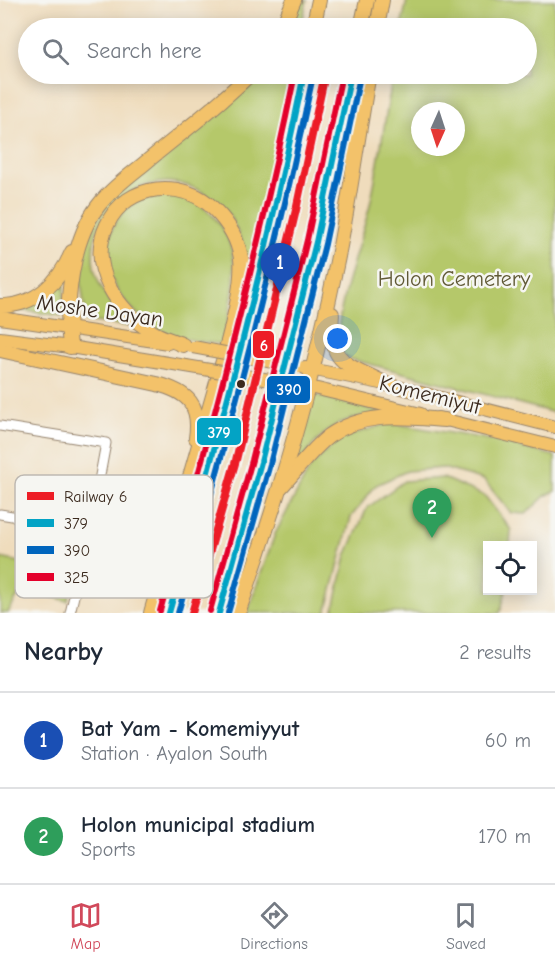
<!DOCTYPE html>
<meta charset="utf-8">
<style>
body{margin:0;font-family:"Comic Neue",sans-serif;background:#f6f6f7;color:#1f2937}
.controls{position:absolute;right:18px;bottom:18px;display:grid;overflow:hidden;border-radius:0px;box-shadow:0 3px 15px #0003}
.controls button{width:54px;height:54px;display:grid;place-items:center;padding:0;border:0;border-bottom:2px solid #e0e1e3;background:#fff;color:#1f2937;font:30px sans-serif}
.compass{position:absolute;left:411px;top:102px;width:54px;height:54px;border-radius:50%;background:#fff;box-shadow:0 3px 15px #0003;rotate:183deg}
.you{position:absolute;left:338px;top:339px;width:21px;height:21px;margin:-15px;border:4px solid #fff;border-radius:50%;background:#1a73e8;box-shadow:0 0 0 9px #1a73e833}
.badge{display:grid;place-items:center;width:39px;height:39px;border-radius:50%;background:#d1495b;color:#fff;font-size:20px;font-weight:700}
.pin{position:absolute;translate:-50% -50px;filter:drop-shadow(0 2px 3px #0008)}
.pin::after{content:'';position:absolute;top:32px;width:21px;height:18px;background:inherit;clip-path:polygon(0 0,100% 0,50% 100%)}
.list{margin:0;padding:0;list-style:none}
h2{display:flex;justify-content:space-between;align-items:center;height:78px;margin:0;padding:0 24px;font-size:26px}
h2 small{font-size:20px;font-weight:400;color:#747a83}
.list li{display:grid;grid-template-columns:39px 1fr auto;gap:18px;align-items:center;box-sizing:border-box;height:96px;padding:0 24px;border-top:2px solid #e0e1e3}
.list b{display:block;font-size:22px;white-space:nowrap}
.list p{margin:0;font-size:20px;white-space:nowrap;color:#747a83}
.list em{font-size:20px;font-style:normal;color:#747a83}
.icon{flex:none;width:33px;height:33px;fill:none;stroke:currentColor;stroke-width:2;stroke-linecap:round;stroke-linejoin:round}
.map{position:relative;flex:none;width:555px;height:613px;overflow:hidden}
.search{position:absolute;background:#fff;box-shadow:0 3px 15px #0003;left:18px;right:18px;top:18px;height:66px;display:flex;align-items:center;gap:15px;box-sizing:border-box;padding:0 21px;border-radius:33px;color:#747a83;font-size:22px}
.sheet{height:270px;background:#fff}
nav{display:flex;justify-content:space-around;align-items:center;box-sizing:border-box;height:84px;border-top:2px solid #e0e1e3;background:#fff;font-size:16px;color:#747a83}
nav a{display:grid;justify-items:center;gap:3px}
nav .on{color:#d1495b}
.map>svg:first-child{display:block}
</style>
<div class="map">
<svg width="555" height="613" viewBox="0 0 555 613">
<rect width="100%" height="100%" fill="#f6f6f2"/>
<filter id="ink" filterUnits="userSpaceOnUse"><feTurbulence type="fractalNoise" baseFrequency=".0167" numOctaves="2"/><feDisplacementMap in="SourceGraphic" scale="12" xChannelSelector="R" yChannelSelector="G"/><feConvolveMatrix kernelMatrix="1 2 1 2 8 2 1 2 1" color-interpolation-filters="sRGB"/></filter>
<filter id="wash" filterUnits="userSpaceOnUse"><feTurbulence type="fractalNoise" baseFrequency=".008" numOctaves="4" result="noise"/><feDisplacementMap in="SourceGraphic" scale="24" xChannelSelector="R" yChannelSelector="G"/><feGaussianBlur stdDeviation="1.35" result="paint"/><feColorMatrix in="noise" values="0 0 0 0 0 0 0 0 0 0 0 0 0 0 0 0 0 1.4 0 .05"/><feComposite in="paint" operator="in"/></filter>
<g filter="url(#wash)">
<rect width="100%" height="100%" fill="#efdcbc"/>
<g fill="#b5c86b" stroke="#787944" stroke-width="1.5" fill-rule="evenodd">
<polygon points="301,0 307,0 301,28 289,28"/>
<path d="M 407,0 L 555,0 L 555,413 L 347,358 L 337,347 C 338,300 357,254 369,209 C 379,165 385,118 393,74 L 526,74 L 526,28 L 401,28 ZM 420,111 L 456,111 L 456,147 L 420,147 Z"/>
<path d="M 261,74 L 292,74 L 250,278 C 245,253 240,230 225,209 C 221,205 216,201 211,198 C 159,157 84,201 94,267 C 98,290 116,308 129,326 L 86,321 L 81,282 L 84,245 L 106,203 L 247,87 Z"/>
<path d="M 169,194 C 177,196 189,197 196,202 C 249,236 236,292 221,344 C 194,341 169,338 147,322 C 133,311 119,296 112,280 C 98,248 113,208 147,197 C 153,195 162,195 169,194 Z"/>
<path d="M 65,279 L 62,316 L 18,310 C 40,302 49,296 65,279 Z"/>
<path d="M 312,394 L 387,413 C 329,416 320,435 288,479 Z"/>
<polygon points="390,423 493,440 555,456 555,491 545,496 526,514 511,513 484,480 443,468 407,471 376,485 351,517 326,613 247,613 275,534 311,466 340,438"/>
<polygon points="443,478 485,496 511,530 510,545 488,546 488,590 506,591 500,613 333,613 346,556 367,508 404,481"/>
<polygon points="0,558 74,573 68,601 22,589 8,613 0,613"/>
</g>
</g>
<g filter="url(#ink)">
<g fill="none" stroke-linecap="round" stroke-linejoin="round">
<g stroke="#95836d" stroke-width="11">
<g id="minor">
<polyline points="0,426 106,443 90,529 70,613"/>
<polyline points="0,514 90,529"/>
</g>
</g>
<g stroke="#95836d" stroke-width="14">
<g id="major">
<polyline points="0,318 168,343"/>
<polyline points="0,338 70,347 186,366"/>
<polyline points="305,368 386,384 555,427"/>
<polyline points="301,385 421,414"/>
<polyline points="438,418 555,447"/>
</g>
</g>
<g stroke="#95836d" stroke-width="16">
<g id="highway">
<polyline points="282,28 294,0"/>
<polyline points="313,28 319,0"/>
<polyline points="361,28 367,0"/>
<polyline points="377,28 382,0"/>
<path d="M 0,306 C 35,306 59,283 72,252"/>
<path d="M 332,314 C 328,365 346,363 386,384"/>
<path d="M 70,347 C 65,304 71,241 98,206 C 111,189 129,176 145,163 C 180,134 218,106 250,74"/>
<path d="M 0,350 L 157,384 C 188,392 201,405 196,438"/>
<path d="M 281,487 C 297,470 311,450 329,436 C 364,411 405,417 445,420"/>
<path d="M 151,613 L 223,361 C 230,332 244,287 241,258 C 238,240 228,223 215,210 C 185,178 126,182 107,225 C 87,267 118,312 154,333 C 163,338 174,341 183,345"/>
<path d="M 169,613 C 220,434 268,256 304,74"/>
<polyline points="219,613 261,462 316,242 351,74"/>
<path d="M 238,613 C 278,501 311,387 335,271 C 349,206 357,139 369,74"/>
</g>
</g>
<use href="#minor" stroke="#fff" stroke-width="9"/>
<use href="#major" stroke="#f3c26a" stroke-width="12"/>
<use href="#highway" stroke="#f3c26a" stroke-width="14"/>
<g stroke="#95836d" stroke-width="14" stroke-linecap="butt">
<g id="major-bridge">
<polyline points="193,347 299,367"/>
<polyline points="186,366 294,384"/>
</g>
</g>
<use href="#major-bridge" stroke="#f3c26a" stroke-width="12"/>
<g stroke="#f6f6f2" stroke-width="10">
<g id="bus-1">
<path d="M 169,613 C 219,435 267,256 304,74"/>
<polyline points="219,613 261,462 316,242 351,74"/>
</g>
</g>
<g stroke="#f6f6f2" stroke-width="10">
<g id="bus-2">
<path d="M 178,613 C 229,435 275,257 313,76"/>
<polyline points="228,613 270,464 325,244 360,76"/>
</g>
</g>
<g stroke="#f6f6f2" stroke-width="10">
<g id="bus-3">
<path d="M 160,611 C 211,433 258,255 295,74"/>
<polyline points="210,611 252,460 307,240 342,74"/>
</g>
</g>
<use href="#bus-1" stroke="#03a3c5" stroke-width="6"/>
<use href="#bus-2" stroke="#0065bd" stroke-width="6"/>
<use href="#bus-3" stroke="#e4002b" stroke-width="6"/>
<g stroke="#f6f6f2" stroke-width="12">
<polyline id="rail-1" points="192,613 236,460 296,210 325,74"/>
</g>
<use href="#rail-1" stroke="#ed1d26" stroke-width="8"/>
</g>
</g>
<circle fill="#3b2a1e" stroke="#f6f6f2" stroke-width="2" cx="241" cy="384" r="5"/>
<g text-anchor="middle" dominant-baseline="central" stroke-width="5" stroke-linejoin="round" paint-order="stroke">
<g font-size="22" fill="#605935" stroke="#f6f6f2">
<text x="454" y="279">Holon Cemetery</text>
</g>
<g font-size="22" fill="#3b2a1e" stroke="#f6f6f2">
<text transform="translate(100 311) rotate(8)">Moshe Dayan</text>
<text transform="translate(430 395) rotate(14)">Komemiyut</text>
</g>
</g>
<rect x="15" y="475" width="198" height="123" rx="9" fill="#f6f6f2" stroke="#beb9b2" stroke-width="1.5"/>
<rect x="27" y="492" width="27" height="8" fill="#ed1d26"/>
<rect x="27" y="519" width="27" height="8" fill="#03a3c5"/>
<rect x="27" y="546" width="27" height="8" fill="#0065bd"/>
<rect x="27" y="573" width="27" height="8" fill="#e4002b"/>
<g font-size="16" fill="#3b2a1e">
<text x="64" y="502">Railway 6</text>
<text x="64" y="529">379</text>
<text x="64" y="556">390</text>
<text x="64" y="583">325</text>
</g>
<g stroke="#f6f6f2" stroke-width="2">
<rect x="252" y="330" width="23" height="29" rx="6" fill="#ed1d26"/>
<rect x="266" y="375" width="45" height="29" rx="6" fill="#0065bd"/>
<rect x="196" y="417" width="46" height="29" rx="6" fill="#03a3c5"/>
</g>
<g font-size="16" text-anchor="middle" font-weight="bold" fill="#fff">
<text x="264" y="351">6</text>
<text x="289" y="395">390</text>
<text x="219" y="438">379</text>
</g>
</svg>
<div class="controls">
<button><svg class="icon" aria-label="locate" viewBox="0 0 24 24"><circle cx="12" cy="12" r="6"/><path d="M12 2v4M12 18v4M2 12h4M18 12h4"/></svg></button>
</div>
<svg class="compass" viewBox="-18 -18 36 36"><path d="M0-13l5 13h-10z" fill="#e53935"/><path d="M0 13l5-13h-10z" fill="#747a83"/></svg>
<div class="you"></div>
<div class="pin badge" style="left:280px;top:293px;background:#1a4fb4">1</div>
<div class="pin badge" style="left:432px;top:538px;background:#2e9e5b">2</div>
<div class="search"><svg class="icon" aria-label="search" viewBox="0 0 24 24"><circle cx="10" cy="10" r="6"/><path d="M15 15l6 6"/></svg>Search here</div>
</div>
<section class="sheet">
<h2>Nearby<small>2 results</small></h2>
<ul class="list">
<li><span class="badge" style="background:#1a4fb4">1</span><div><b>Bat Yam - Komemiyyut</b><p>Station · Ayalon South</p></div><em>60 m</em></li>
<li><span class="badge" style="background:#2e9e5b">2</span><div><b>Holon municipal stadium</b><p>Sports</p></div><em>170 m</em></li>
</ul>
</section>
<nav>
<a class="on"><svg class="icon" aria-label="map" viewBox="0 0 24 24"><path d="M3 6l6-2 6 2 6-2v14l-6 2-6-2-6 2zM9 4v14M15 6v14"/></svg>Map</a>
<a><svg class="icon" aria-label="directions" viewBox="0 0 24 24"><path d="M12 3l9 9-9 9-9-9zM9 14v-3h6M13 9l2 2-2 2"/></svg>Directions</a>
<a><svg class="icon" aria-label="saved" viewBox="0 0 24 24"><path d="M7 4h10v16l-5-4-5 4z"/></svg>Saved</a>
</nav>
